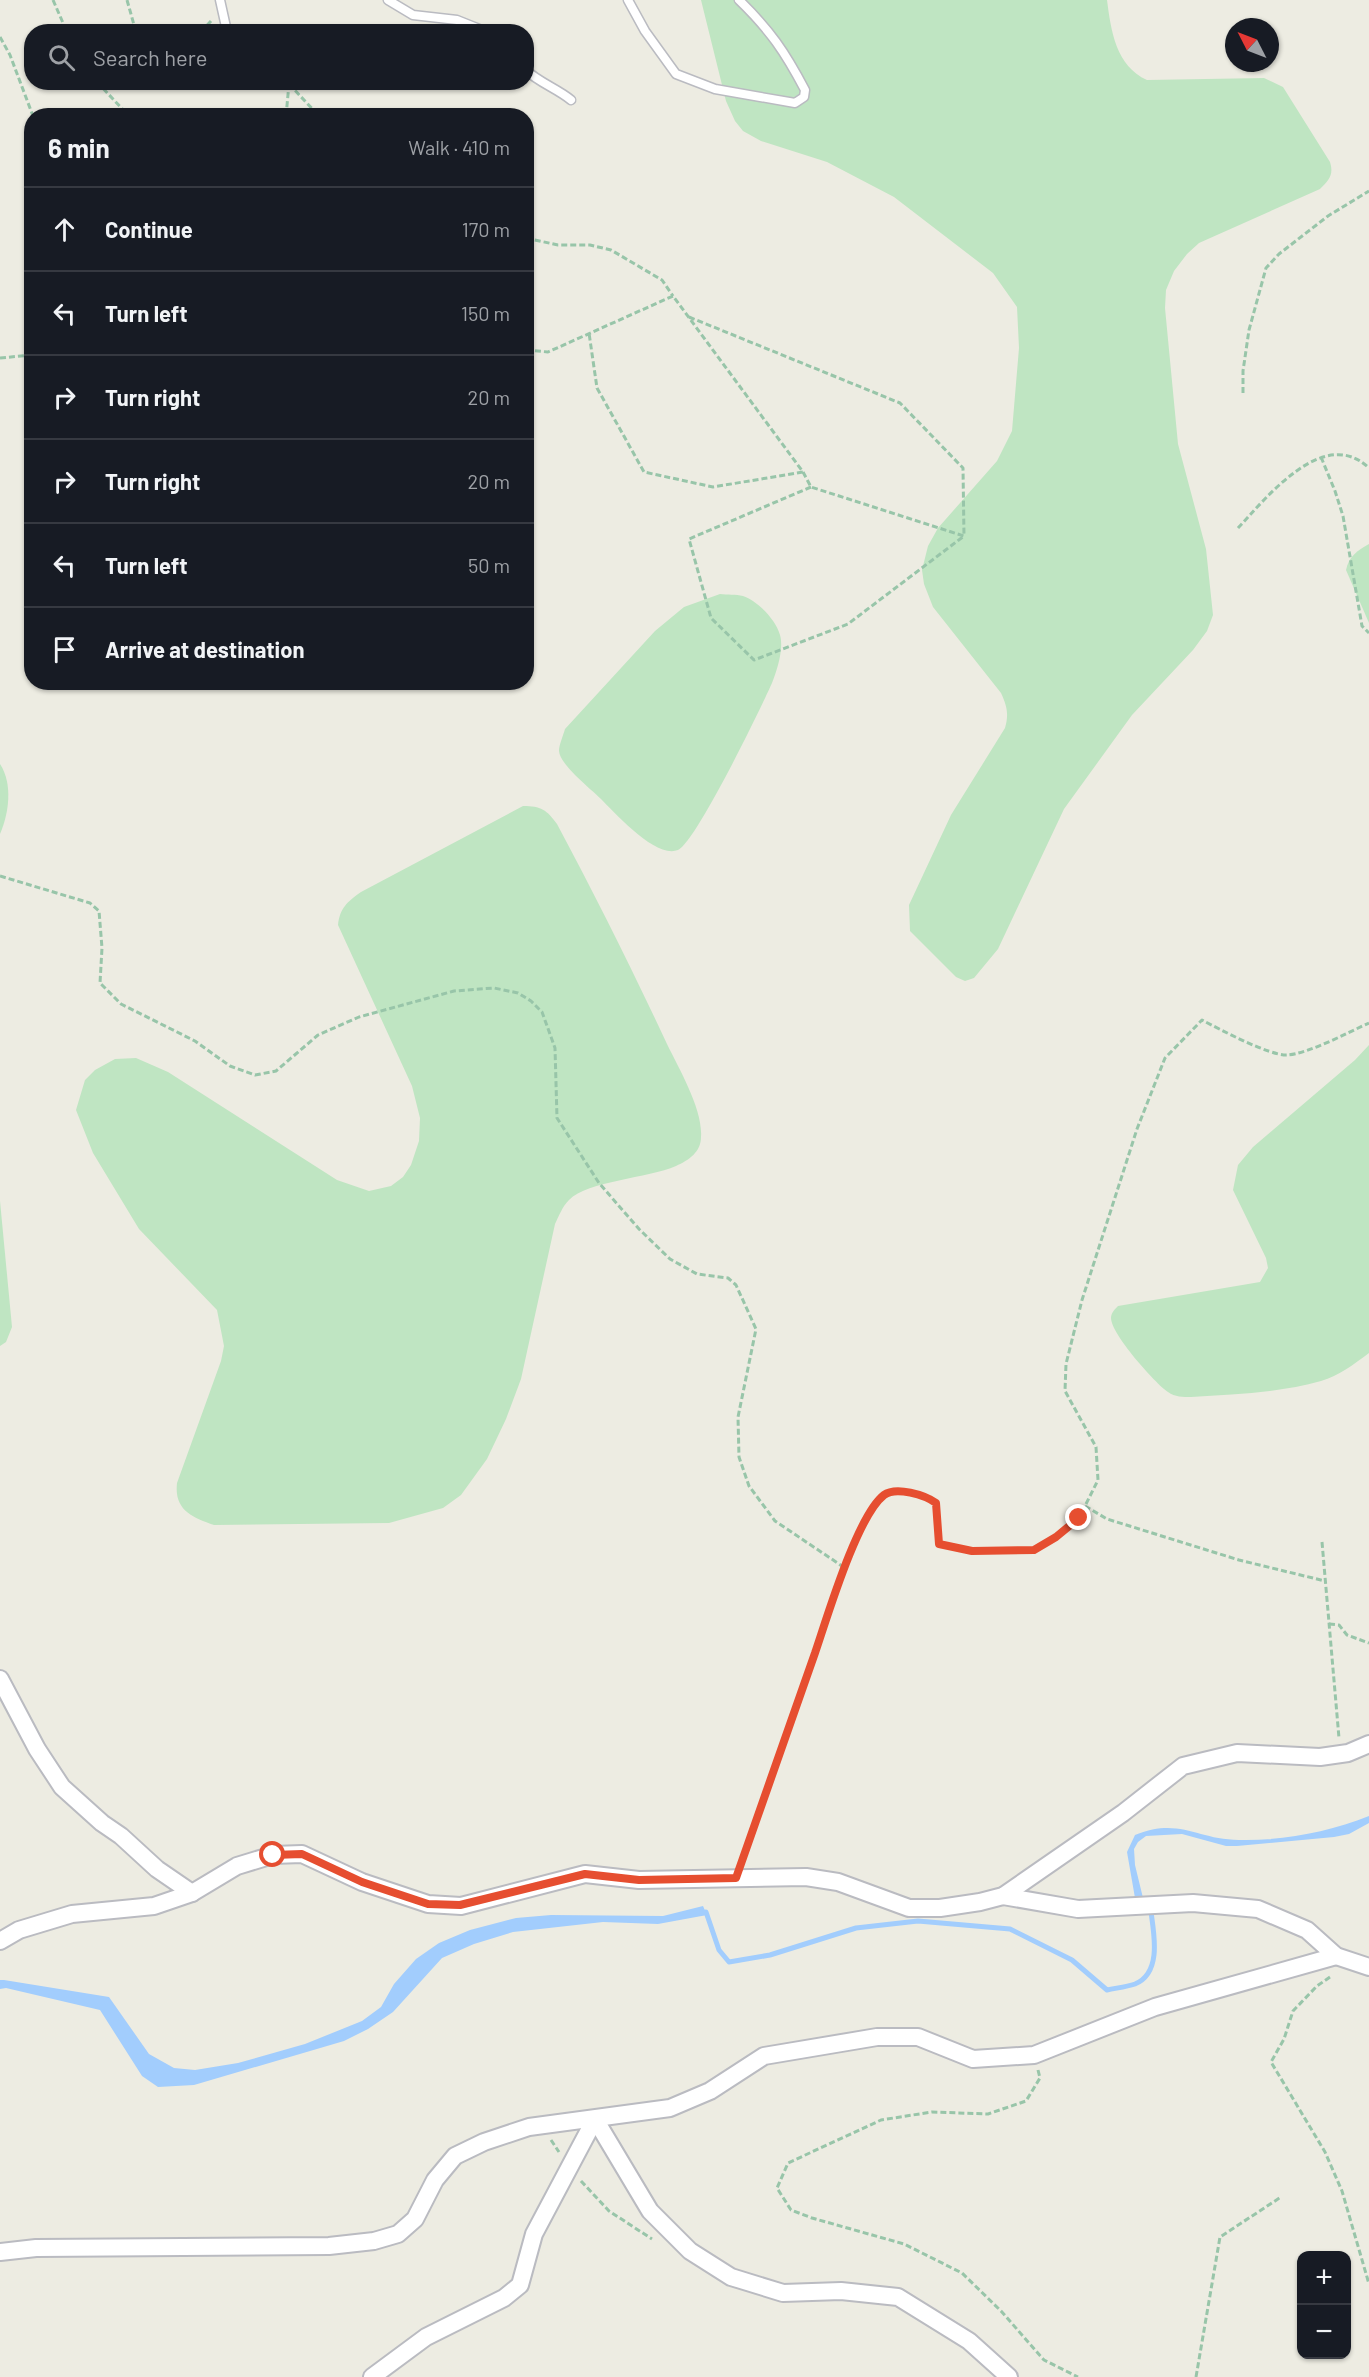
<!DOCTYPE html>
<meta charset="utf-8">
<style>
body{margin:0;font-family:Barlow,sans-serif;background:#242831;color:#f1f3f6}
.controls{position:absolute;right:18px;bottom:18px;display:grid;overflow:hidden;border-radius:12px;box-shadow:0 2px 4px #0004}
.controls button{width:54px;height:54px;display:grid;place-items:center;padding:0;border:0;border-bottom:2px solid #363941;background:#171b24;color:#f1f3f6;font:30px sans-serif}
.compass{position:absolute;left:1225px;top:18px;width:54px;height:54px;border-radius:50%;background:#171b24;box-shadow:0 2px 4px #0004;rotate:312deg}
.stop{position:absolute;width:18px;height:18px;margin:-14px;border:4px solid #e64e30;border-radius:50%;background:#fff}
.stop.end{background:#e64e30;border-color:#fff;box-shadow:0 2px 6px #0008}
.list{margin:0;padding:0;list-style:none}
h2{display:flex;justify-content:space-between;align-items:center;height:78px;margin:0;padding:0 24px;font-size:26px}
h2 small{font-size:20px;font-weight:400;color:#9ea1a6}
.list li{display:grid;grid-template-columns:39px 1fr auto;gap:18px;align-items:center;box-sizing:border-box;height:84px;padding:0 24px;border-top:2px solid #363941}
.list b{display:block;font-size:22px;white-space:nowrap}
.list em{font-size:20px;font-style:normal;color:#9ea1a6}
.icon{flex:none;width:33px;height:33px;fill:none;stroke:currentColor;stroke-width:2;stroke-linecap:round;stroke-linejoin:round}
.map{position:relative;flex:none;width:1369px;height:2377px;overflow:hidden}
.search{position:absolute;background:#171b24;box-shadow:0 2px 4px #0004;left:24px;top:24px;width:510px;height:66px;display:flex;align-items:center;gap:15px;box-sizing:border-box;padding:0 21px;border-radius:24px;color:#9ea1a6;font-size:22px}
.panel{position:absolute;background:#171b24;box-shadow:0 2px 4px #0004;left:24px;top:108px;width:510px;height:582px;border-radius:24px}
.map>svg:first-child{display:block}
</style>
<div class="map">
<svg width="1369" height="2377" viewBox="0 0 1369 2377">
<rect width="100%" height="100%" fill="#edece2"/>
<g fill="#bfe5c2">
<path d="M 701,0 L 1107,0 C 1111,31 1116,66 1147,80 L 1264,78 L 1283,87 L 1330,162 C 1334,175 1329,180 1320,189 L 1199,243 L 1187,254 L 1174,271 L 1166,290 L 1165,308 L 1178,444 L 1206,549 L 1213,615 L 1207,631 L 1193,650 L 1132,715 L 1064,809 L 998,949 L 974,978 L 965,981 L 956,977 L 910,931 L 909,905 L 951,815 L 1005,728 C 1009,714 1007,706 1001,693 L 933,607 L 924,584 L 922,570 L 928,546 L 938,528 L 997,461 L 1012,431 L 1019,348 L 1017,307 L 993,273 L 894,197 L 827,162 L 761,141 L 743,131 L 735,121 L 726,101 Z"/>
<path d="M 1369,544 L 1369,623 L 1346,570 C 1349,556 1357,551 1369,544 Z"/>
<path d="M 720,594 C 727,595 736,594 743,596 C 758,601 776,620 780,635 C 784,649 777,670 772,683 C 761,708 696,842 678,850 C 656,859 615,813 601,799 C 591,789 560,765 559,751 C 559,745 563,736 565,729 L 655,631 L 684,607 Z"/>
<path d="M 0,764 C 13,784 9,813 0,834 Z"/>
<path d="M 523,806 C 541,806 547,810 557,824 C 596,897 632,969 667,1044 C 679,1069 703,1109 701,1137 C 701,1152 689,1160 676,1166 C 648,1178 588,1181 569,1200 C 562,1207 559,1216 555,1224 L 521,1379 L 506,1419 L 487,1459 L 461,1495 L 443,1508 L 389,1523 L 214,1525 C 192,1517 174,1510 177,1483 L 221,1361 L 224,1346 L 217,1310 L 139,1229 L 93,1153 L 76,1110 L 85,1080 L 95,1070 L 115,1059 L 136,1058 L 168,1072 L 337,1180 L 369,1191 L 391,1186 L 403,1177 L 411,1165 L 419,1141 L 420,1118 L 412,1086 L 338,925 C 340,908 347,902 361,892 Z"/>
<path d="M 1369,1045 L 1369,1353 C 1354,1364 1339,1376 1321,1381 C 1279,1393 1234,1394 1191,1397 C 1183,1397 1175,1397 1168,1392 C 1155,1383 1111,1334 1111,1318 C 1111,1313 1115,1309 1118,1306 L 1260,1282 L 1268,1268 L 1266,1258 L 1233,1190 L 1238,1165 L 1253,1147 L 1355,1060 Z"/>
<polygon points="0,1201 12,1327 6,1342 0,1346"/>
</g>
<g fill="#a2cdfd">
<path d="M 1369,1816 L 1369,1823 L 1349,1834 L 1334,1837 L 1237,1846 L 1226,1846 L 1182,1834 L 1146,1836 L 1138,1842 L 1134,1849 L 1135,1865 L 1143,1898 L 1135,1898 L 1127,1852 L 1135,1835 C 1180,1817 1197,1840 1239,1840 C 1283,1841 1328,1832 1369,1816 Z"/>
<polygon points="703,1906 707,1915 658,1924 603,1922 513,1932 474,1944 442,1958 393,2012 368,2029 344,2041 194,2085 158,2087 142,2076 100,2010 6,1988 0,1989 0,1980 4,1980 109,1997 149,2054 174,2068 195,2070 238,2063 305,2044 362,2021 381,2007 394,1984 416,1959 439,1943 470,1930 516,1918 551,1915 663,1916"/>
</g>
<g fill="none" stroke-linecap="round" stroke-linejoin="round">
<path stroke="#a2cdfd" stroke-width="5" d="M 701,1913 L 706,1912 L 719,1950 L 729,1962 L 770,1955 L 856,1928 L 918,1921 L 1010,1929 L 1072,1960 L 1107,1990 C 1116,1988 1126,1987 1135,1984 C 1162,1973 1154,1934 1151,1912"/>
<g stroke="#babbc1" stroke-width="11">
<g id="service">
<polyline points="220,0 226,27"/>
<polyline points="388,0 413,15 457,20 487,32"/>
<path d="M 628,0 L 645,31 L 676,74 L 715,89 L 795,103 L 804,97 L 805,90 C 785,52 770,30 739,0"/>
<path d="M 526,70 C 538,82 558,89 571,100"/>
</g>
</g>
<g stroke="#babbc1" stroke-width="20">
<g id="minor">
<polyline points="0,1679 37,1749 62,1787 102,1823 121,1836 157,1869 192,1893"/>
<polyline points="1003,1896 1078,1909 1193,1903 1258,1909 1307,1930 1336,1956 1369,1967"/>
<polyline points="0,1941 19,1930 72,1914 154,1906 192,1893 237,1866 273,1855 302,1854 362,1882 428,1904 461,1906 585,1874 639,1880 806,1877 838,1882 909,1908 940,1908 980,1902 1003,1896 1123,1813 1183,1766 1237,1753 1320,1757 1348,1753 1369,1744"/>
<polyline points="595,2119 650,2211 690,2251 731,2277 783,2293 841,2291 898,2297 969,2341 1009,2377"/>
<polyline points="0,2252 36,2248 329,2246 374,2241 398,2234 415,2219 435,2180 455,2156 484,2142 529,2127 670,2108 710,2091 764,2056 877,2037 918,2037 973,2059 1034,2055 1155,2007 1336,1956"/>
<polyline points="372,2377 426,2337 504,2298 520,2285 534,2234 595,2119"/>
</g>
</g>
<g stroke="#98c5a9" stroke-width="3" stroke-dasharray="6 3" stroke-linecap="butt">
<polyline points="53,0 67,32"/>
<polyline points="127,0 136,32"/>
<polyline points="201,32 211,21"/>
<polyline points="0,37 10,55 33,116"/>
<polyline points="97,82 129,116"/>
<polyline points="289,84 319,116"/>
<polyline points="286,116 289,84 288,82"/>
<polyline points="526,238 558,245 590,245 611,250 662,280 673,296"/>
<polyline points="689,317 900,403 963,468 964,536 811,487 803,472"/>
<polyline points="526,350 548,352 673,296 803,472 713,487 644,472 597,388 589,333"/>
<polyline points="0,358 32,355"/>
<polyline points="1243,393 1243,371 1249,330 1266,268 1279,254 1328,216 1369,191"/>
<polyline points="1321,457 1335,491 1343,516 1362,626 1369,633"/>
<polyline points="811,487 689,539 711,618 754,660 848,624 964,536"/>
<path d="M 1238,528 C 1267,497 1324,425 1369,468"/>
<polyline points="0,876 90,903 99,911 102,948 100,983 121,1004 195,1041 230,1066 255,1075 276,1071 318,1035 359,1017 454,991 494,988 518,993 531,1001 542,1012 555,1048 557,1118 599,1183 639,1229 670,1259 697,1274 728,1278 736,1285 756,1329 738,1417 739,1457 749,1486 775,1521 845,1568"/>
<polyline points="1085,1506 1107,1519 1239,1560 1325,1581"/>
<polyline points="1322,1542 1339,1738"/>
<polyline points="1329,1624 1339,1625 1347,1635 1369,1643"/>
<path d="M 742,1861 C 767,1791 791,1722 815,1653 C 827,1617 857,1516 884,1495 C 896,1486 925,1495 936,1503 L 939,1544 L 972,1551 L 1034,1550 L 1056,1537 L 1079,1518 L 1098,1480 L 1096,1447 L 1065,1391 L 1066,1364 L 1082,1300 L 1137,1129 L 1165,1058 L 1202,1020 C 1219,1029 1270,1056 1287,1055 C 1308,1054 1349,1032 1369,1023"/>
<polyline points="1330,1977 1317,1986 1293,2011 1284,2039 1271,2062 1325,2152 1342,2191 1369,2284"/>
<polyline points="1038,2070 1040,2078 1026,2101 988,2114 932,2112 881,2120 788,2163 777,2188 791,2210 812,2218 904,2244 962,2273 1001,2311 1044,2360 1078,2377"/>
<polyline points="551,2140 559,2152"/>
<polyline points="581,2181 609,2211 652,2239"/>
<polyline points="1196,2377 1220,2237 1281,2197"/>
</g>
<use href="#service" stroke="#fff" stroke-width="8"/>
<use href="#minor" stroke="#fff" stroke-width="16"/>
</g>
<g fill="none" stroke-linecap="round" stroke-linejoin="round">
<path stroke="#e64e30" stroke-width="8" d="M 273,1855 L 302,1854 L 362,1882 L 428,1904 L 460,1905 L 585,1874 L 639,1880 L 736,1878 C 763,1803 789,1728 815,1653 C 827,1618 857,1516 884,1495 C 896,1486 925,1495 936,1503 L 939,1544 L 972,1551 L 1034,1550 L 1056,1537 L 1079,1518"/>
</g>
</svg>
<div class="controls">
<button>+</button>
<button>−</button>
</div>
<svg class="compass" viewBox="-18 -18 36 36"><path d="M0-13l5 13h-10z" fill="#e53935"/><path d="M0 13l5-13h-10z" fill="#9ea1a6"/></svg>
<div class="stop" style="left:273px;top:1855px"></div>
<div class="stop end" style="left:1079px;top:1518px"></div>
<div class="search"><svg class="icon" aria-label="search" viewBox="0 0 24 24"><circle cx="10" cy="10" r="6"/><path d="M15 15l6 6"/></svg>Search here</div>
<section class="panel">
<h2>6 min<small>Walk · 410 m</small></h2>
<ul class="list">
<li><svg class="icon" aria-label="ahead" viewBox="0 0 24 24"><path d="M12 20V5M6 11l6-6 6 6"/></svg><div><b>Continue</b></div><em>170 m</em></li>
<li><svg class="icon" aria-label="left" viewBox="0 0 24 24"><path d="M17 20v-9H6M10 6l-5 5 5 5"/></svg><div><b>Turn left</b></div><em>150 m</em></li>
<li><svg class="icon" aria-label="right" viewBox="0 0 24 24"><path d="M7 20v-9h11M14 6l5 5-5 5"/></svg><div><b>Turn right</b></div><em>20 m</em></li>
<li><svg class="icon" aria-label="right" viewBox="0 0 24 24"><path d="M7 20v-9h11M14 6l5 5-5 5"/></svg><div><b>Turn right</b></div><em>20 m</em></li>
<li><svg class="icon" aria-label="left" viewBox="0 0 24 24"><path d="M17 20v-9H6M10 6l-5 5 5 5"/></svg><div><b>Turn left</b></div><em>50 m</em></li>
<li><svg class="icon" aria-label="arrive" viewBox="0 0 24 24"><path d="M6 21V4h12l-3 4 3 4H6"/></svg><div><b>Arrive at destination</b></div></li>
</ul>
</section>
</div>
